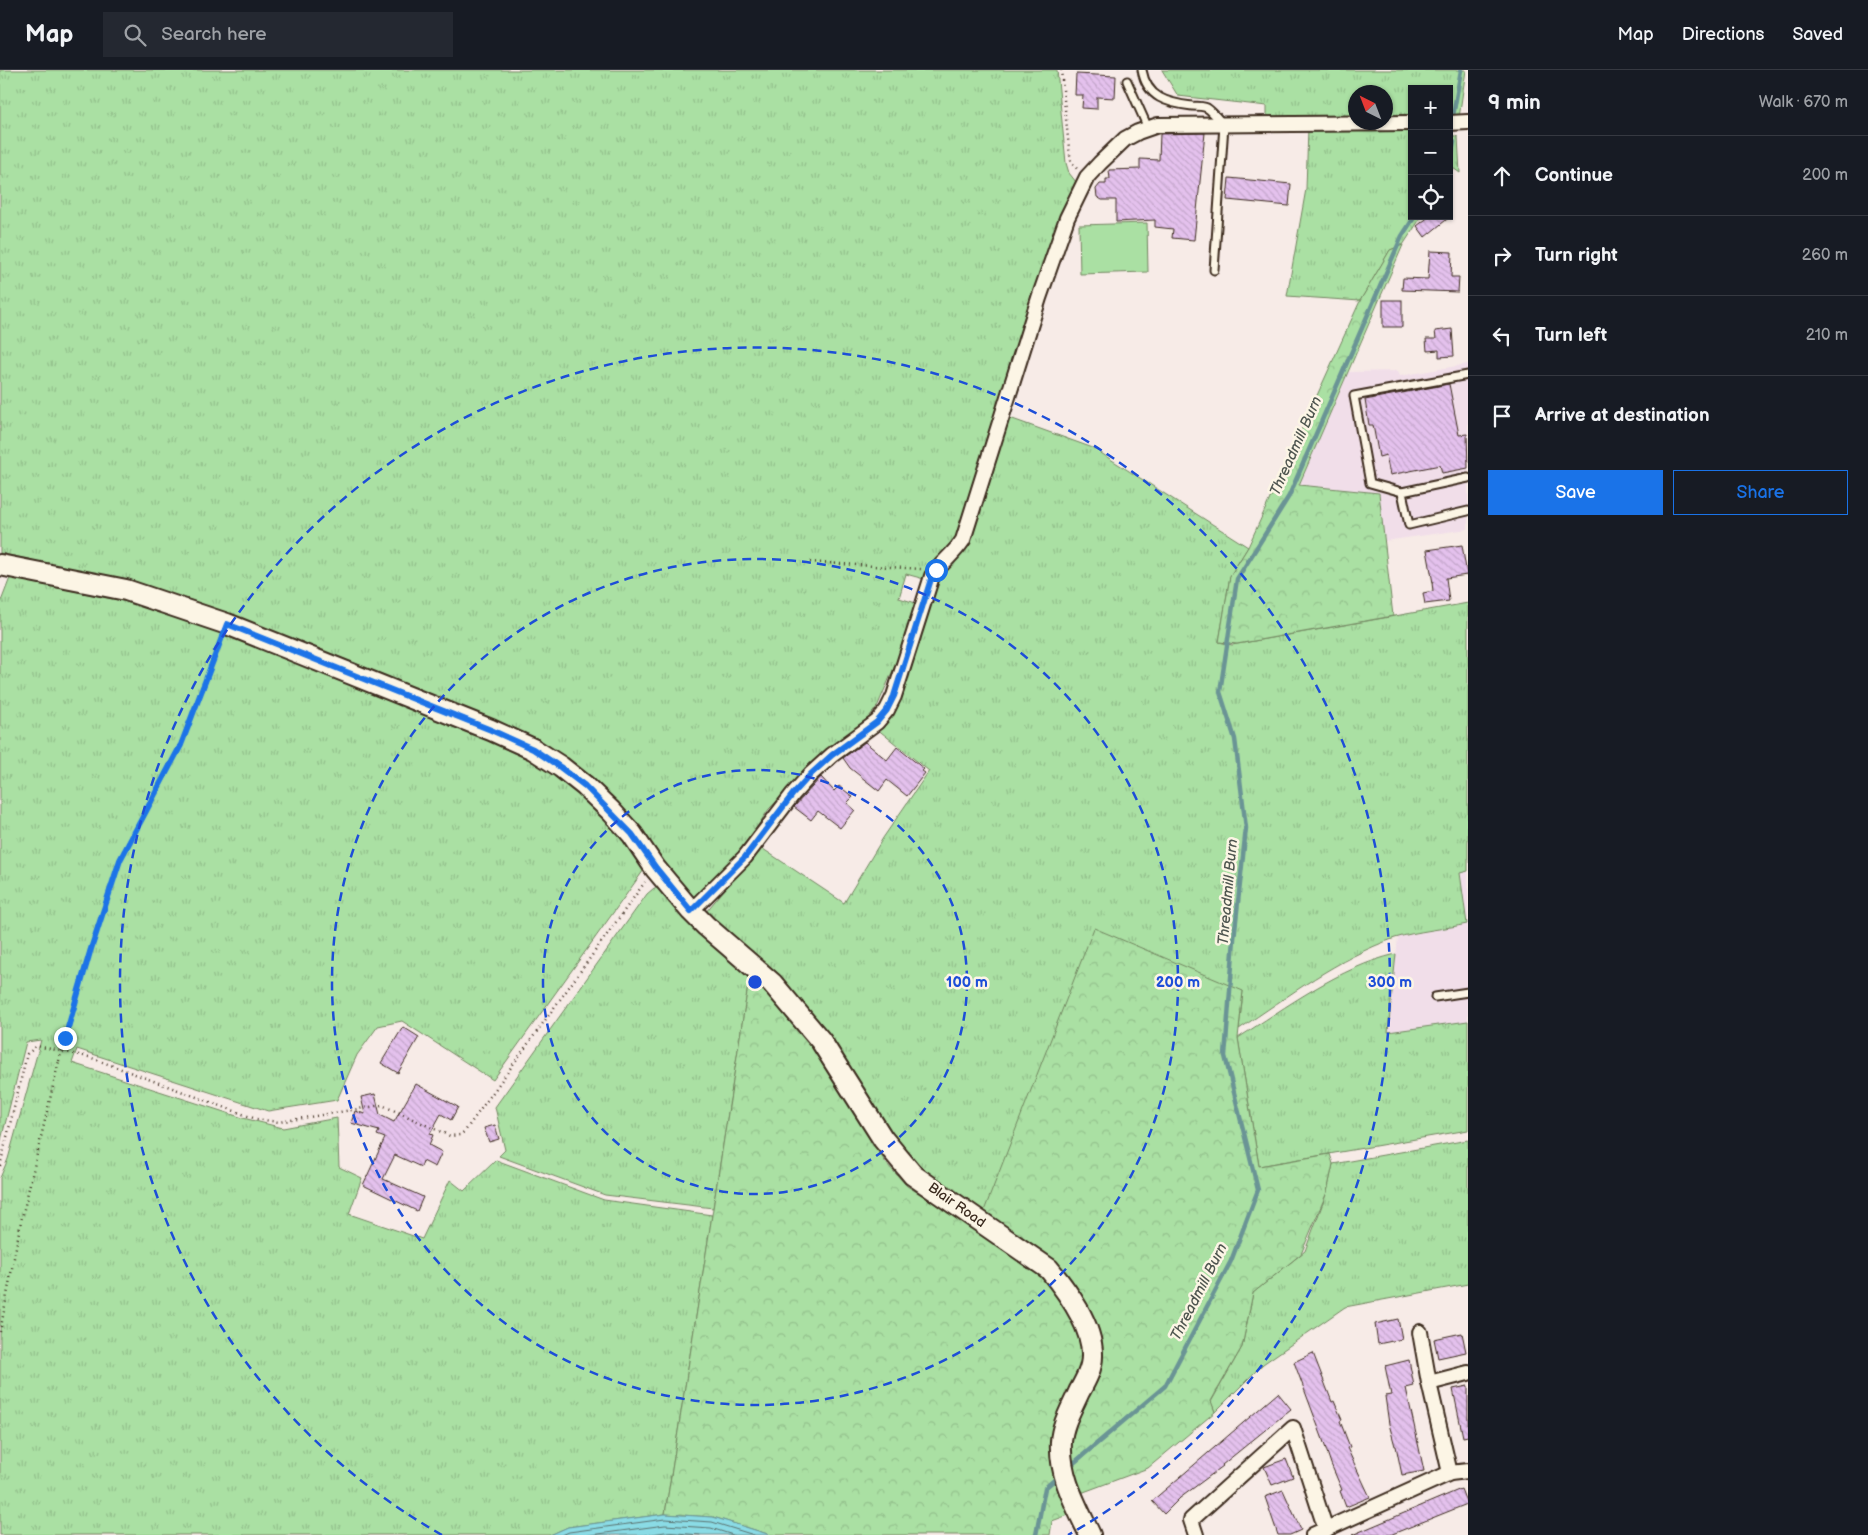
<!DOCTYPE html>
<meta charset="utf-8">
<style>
body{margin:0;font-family:"Balsamiq Sans",sans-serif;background:#242831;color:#f1f3f6}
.controls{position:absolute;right:15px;top:15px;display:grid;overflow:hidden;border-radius:0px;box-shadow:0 1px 4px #0004}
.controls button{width:45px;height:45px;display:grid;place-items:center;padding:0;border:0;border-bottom:1px solid #363941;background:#171b24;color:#f1f3f6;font:25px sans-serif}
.compass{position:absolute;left:1348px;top:15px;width:45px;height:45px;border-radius:50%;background:#171b24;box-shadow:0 1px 4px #0004;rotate:318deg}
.stop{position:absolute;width:15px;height:15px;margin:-11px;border:4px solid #1a73e8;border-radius:50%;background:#fff}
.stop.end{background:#1a73e8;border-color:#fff;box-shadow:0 1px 5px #0008}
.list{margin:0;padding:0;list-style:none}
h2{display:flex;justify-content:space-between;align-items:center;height:65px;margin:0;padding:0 20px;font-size:21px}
h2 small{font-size:16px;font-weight:400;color:#9ea1a6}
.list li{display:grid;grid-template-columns:32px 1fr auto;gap:15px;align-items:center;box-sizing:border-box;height:80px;padding:0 20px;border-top:1px solid #363941}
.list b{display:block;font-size:19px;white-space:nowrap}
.list em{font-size:16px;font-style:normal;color:#9ea1a6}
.actions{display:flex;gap:10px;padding:15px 20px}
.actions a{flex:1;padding:11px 0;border:1px solid #1a73e8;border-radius:0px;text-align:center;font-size:18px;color:#1a73e8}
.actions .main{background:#1a73e8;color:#fff}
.icon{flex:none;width:28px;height:28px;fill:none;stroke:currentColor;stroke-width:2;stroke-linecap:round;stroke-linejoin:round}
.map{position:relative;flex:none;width:1468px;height:1465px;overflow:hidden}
header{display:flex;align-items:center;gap:30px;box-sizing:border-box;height:70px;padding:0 25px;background:#171b24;border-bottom:1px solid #363941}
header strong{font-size:24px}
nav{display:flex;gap:28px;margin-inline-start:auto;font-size:18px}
.search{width:350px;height:45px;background:#242831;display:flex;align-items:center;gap:12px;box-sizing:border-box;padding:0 18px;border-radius:0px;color:#9ea1a6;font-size:19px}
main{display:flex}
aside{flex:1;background:#171b24}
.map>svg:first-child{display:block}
</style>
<header>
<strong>Map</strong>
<div class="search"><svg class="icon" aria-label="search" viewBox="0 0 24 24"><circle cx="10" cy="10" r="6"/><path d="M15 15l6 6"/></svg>Search here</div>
<nav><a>Map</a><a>Directions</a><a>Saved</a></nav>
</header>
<main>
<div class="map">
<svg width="1468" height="1465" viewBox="0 0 1468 1465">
<defs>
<pattern id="grass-tufts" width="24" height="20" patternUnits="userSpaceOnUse" patternTransform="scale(1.25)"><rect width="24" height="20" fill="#aae0a3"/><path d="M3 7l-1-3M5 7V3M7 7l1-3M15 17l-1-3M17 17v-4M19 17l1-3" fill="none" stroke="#93c08c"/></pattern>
<pattern id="forest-crowns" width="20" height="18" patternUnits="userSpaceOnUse" patternTransform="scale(1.25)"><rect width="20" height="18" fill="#aae0a3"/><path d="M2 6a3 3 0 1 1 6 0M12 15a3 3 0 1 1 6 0" fill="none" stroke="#93c08c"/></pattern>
<pattern id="building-back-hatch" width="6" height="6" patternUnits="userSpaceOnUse" patternTransform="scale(1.25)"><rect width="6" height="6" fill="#e4c1ed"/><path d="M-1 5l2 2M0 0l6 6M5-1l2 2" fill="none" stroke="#c4a6cb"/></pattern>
</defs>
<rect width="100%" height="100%" fill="#f7ebe7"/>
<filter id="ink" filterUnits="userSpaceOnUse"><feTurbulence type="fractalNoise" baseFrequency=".02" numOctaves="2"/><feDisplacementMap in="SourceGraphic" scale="10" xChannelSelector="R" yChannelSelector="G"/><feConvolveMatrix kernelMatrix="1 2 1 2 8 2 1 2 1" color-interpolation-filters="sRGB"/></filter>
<g filter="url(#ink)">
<g fill="#f1dee9">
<polygon points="1468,294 1468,459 1385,471 1379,423 1299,416 1348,302 1398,301 1400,306"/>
<polygon points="1468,801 1468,951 1388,962 1398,867 1467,854 1460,803"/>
</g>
<g fill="url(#grass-tufts)" stroke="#728560">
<polygon points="0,0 1057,0 1066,93 1069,103 1076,112 1060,152 957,467 950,480 933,493 924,509 906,504 899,528 916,533 906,570 877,637 865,652 838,674 824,683 769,739 738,785 696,827 689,826 648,769 536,671 454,634 144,515 0,483"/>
<polygon points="1162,0 1466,0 1459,48 1449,48 1449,19 1412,19 1412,48 1386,49 1386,22 1356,22 1355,49 1267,51 1267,36 1178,26"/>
<polygon points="1308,58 1412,60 1412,146 1422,146 1403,175 1390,180 1360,231 1287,226 1306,119"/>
<polygon points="1449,64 1458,67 1460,103 1453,98 1449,104"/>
<path d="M 1007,347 L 1093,378 L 1248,477 L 1230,506 L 1219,572 L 1232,575 L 1468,533 L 1468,801 L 1460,803 L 1467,854 C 1444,859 1418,861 1395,868 C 1338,888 1289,926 1239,959 L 1243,921 L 983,1144 L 919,1099 L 705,843 L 760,777 L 844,833 L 883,768 L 929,701 L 876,658 L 892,646 L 936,511 L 950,494 Z"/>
<polygon points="10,508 123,531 167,542 241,567 530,686 569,711 599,739 646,797 493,1010 402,951 378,956 357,985 337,1030 268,1041 77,979 72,993 243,1048 283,1058 337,1048 339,1097 362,1108 349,1144 422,1169 450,1110 464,1121 496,1090 604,1130 712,1145 665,1444 568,1457 550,1465 0,1465 0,1108 8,1089 41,970 26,972 0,1074 0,534"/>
<polygon points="654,818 660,819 691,856 750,903 713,1138 605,1125 499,1086 505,1080 495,1037 647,824"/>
<path d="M 1396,884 L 1388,962 L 1468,951 L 1468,1060 L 1259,1096 L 1238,968 C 1286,937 1340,897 1396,884 Z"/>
<polygon points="1468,1070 1468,1214 1345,1237 1263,1294 1215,1342 1211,1332 1242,1277 1253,1223 1305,1181 1327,1122 1333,1094"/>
</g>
<g fill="url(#forest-crowns)" stroke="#728560">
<polygon points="1403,175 1299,415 1379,423 1393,546 1237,574 1219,572 1230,506 1248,477 1360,231 1390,180"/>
<polygon points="1094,858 1243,921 1238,968 1259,1096 1330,1084 1333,1094 1327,1122 1301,1184 1253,1223 1242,1277 1211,1331 1215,1342 1148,1398 1065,1429 1074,1443 1052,1451 1050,1465 771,1465 713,1447 665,1444 750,903 765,918 809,973 886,1093 907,1116 977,1159"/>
</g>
<polygon fill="#aae0a3" stroke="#728560" points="1147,153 1148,202 1080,204 1079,155"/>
<polygon fill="#8adbe5" stroke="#6a9495" points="665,1444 713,1447 771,1465 550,1465 568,1457"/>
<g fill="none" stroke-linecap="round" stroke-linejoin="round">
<g stroke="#5b716e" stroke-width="1">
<polyline points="562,1465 569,1462 665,1449 712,1452 754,1465"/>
<polyline points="591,1465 665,1455 711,1458 733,1465"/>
<polyline points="646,1465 665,1462 700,1465"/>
</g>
<g stroke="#6a9495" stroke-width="4.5">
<polyline points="1453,46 1461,0"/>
<polyline points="1449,98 1454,72"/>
<polyline points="1069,1397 1165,1316 1231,1191 1258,1120 1225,986 1234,869 1246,758 1235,669 1220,622 1237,509 1289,426 1402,166 1415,146"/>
<polyline points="1036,1465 1045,1418 1060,1405"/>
</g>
</g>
<g fill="url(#building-back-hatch)" stroke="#3b2a1e">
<polygon points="1076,4 1116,6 1115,28 1097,27 1097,39 1082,38 1083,25 1075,25"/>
<polygon points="1205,63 1194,170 1172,168 1173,159 1155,157 1155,150 1116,152 1116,130 1102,130 1097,127 1096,119 1100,114 1106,114 1106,109 1110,109 1109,100 1140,99 1140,89 1159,90 1160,64"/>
<polygon points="1229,108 1291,114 1289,136 1227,130"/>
<polygon points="1430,146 1451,146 1425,167 1417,156"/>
<polygon points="1430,181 1452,182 1451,207 1459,207 1458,222 1402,220 1403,208 1428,209"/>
<rect x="1383" y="230" width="19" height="27"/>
<polygon points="1452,259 1454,286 1439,287 1439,280 1427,281 1426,269 1436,269 1435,261"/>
<polygon points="1449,314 1459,365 1467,364 1468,398 1442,403 1440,395 1390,405 1386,385 1379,387 1373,355 1369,355 1365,330"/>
<polygon points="1462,475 1467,505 1446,508 1449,531 1425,534 1423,523 1433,521 1432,513 1433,513 1427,480"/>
<polygon points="865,672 887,690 897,677 924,699 922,701 925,703 907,726 887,710 879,721 850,698 843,688"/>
<polygon points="821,707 834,721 839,716 853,727 847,733 855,740 840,758 818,741 811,750 794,737"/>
<polygon points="403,957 419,967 398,1003 381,993"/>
<polygon points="416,1014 458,1037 451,1050 441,1044 430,1064 433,1065 429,1075 442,1082 435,1097 423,1091 421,1097 395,1085 383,1109 423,1127 417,1141 363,1115 385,1068 377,1065 379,1061 351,1053 355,1041 365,1044 361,1027 375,1024 380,1045 394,1052"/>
<polygon points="495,1055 499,1069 489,1072 484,1058"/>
<polygon points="1398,1249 1402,1269 1378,1274 1375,1254"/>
<polygon points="1462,1263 1466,1282 1438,1288 1434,1269"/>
<polygon points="1313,1283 1332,1332 1334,1331 1342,1350 1340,1351 1350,1377 1347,1378 1370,1427 1346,1437 1340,1421 1342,1420 1331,1394 1322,1367 1294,1292"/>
<polygon points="1409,1290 1414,1316 1406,1318 1424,1401 1402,1405 1396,1376 1395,1376 1389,1354 1385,1326 1391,1325 1385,1296"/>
<polygon points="1468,1316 1468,1366 1463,1367 1453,1319"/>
<polygon points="1278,1323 1291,1339 1222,1395 1223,1396 1180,1428 1164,1444 1152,1431"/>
<polygon points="1286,1389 1293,1407 1272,1415 1264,1397"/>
<polygon points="1461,1419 1467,1434 1390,1465 1352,1465"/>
<polygon points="1283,1420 1301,1460 1290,1465 1278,1465 1265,1427"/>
</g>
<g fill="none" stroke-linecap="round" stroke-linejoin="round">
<g stroke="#3b2a1e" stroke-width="11">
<g id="lane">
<path d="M 1142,0 C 1147,28 1167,33 1192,36 C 1196,36 1203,36 1207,38 C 1213,42 1219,50 1224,55 L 1214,200"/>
<polyline points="1127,11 1148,58"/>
<polyline points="1468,408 1402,422 1409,455 1468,441"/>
<polyline points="1402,422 1370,413 1354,326 1468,305"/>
<polyline points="1435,927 1468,922"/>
</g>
</g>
<g stroke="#3b2a1e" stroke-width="18">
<g id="street">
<polyline points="1449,53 1468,52"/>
<path d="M 691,841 L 745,787 L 793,724 L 811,704 L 832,685 L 877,652 L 887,640 L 894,626 L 932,506 C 942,492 954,484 963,470 L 1039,228 L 1067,148 L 1087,107 L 1100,93 L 1125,69 L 1138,62 L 1158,55 L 1412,53"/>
<polyline points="1420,1262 1429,1313"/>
<polyline points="1450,1403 1429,1313 1468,1303"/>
<polyline points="1196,1465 1191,1450 1293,1358 1326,1460"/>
<polyline points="1313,1465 1450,1403 1468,1401"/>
</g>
</g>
<g stroke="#3b2a1e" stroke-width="24">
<path id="secondary" d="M 0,495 L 126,520 L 227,554 L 491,660 L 533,679 L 561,697 L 585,716 L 611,741 L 632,764 L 655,798 L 691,841 L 706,856 L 772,913 L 821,971 L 883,1069 L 913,1105 L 1049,1199 C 1067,1221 1093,1256 1092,1286 C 1092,1299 1085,1311 1079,1322 C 1072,1338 1062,1354 1061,1372 C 1059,1406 1076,1435 1090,1465"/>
</g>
<g stroke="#3b2a1e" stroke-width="2.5" stroke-dasharray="1 4" stroke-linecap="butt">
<polyline points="1061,0 1069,78 1071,91 1077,99"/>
<polyline points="810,492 921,499"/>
<polyline points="65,968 90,882 120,790 181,675 221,569"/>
<polyline points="0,1096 27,984 37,976 89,987 256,1049 279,1052 382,1035 450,1066 460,1065 465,1061 645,812"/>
<polyline points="0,1262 20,1156 59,991"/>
</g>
<use href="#lane" stroke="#fcf5e5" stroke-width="7"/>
<use href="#street" stroke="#fcf5e5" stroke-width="14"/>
<use href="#secondary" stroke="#fcf5e5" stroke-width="20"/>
<polyline stroke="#3b2a1e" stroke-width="2.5" stroke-dasharray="1 4" stroke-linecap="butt" points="59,991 65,968"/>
</g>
</g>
<g fill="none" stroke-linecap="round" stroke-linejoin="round" filter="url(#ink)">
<polyline stroke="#1a73e8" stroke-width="6" points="65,968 90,882 120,790 181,675 227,554 491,660 533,679 560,697 585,716 632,764 656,798 691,841 745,787 793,724 811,704 832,685 877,652 887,640 894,626 932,506 936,500"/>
</g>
<g fill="none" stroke="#1d4ed8" stroke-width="2.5" stroke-dasharray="9 6">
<circle cx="755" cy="912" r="212"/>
<circle cx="755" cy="912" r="423"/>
<path d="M442 1465A635 635 0 1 1 1068 1465"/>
</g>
<g text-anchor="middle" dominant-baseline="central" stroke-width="5" stroke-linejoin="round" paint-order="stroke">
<g font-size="14" fill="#3b2a1e" stroke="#fcf5e5">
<text transform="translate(957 1135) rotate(35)">Blair Road</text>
</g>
<g font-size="15" font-style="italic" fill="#4f5650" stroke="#fcf5e5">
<text transform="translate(1296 376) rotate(-66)">Threadmill Burn</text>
<text transform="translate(1228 822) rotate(-85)">Threadmill Burn</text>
<text transform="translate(1199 1222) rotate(-63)">Threadmill Burn</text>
</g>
</g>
<circle cx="755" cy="912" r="8" fill="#1d4ed8" stroke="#fcf5e5" stroke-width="2.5"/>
<g font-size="15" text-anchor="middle" font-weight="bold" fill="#1d4ed8" stroke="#fcf5e5" stroke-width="5" stroke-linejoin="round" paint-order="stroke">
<text x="967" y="917">100 m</text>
<text x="1178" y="917">200 m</text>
<text x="1390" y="917">300 m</text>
</g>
</svg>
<div class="controls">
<button>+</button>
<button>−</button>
<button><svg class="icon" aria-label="locate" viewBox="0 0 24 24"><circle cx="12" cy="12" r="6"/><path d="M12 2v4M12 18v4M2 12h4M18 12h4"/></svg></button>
</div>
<svg class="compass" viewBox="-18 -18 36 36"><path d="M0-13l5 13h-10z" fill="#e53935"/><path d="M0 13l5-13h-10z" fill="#9ea1a6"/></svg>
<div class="stop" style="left:936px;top:500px"></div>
<div class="stop end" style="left:65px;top:968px"></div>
</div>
<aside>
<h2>9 min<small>Walk · 670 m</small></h2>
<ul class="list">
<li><svg class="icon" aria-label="ahead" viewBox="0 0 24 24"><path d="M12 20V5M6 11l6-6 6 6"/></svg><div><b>Continue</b></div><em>200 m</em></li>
<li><svg class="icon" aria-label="right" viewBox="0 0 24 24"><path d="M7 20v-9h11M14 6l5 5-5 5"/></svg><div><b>Turn right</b></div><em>260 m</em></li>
<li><svg class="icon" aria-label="left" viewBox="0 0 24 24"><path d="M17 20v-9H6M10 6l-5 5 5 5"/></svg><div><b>Turn left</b></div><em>210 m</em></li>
<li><svg class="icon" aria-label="arrive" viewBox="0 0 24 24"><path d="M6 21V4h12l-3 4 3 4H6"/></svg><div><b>Arrive at destination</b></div></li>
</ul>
<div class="actions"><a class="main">Save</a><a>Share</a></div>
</aside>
</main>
